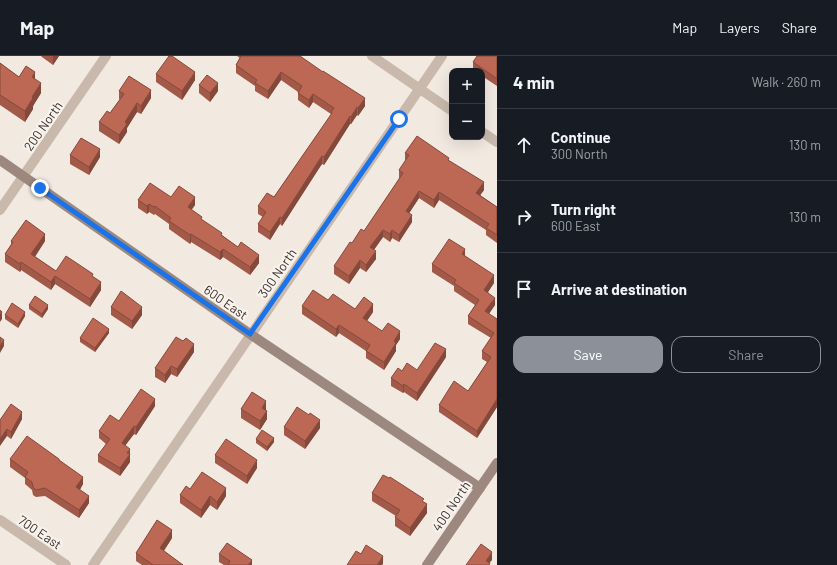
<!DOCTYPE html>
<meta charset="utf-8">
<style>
body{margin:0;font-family:Barlow,sans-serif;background:#242831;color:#f1f3f6}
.controls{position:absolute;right:12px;top:12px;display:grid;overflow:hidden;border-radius:8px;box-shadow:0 4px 16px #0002}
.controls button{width:36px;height:36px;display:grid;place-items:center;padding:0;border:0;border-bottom:1px solid #363941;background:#171b24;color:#f1f3f6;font:20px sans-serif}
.stop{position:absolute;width:12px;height:12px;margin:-9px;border:3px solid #1a73e8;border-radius:50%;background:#fff}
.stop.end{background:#1a73e8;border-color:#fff;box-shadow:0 1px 4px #0008}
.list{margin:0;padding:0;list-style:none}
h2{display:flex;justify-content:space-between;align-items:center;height:52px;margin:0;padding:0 16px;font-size:17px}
h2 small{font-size:13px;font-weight:400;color:#9ea1a6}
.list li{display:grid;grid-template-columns:26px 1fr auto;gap:12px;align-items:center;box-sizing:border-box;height:72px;padding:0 16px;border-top:1px solid #363941}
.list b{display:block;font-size:15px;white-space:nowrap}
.list p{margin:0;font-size:13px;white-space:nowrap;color:#9ea1a6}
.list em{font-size:13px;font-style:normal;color:#9ea1a6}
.actions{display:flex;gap:8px;padding:12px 16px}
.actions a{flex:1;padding:9px 0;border:1px solid #8c9099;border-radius:12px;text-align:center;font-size:14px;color:#8c9099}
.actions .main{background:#8c9099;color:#fff}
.icon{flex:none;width:22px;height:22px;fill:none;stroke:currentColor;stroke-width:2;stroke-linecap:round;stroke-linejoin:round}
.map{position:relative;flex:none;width:497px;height:509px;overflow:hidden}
header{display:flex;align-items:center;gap:24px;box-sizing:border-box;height:56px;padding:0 20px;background:#171b24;border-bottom:1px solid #363941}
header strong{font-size:19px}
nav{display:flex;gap:22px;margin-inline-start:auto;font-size:14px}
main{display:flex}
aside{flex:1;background:#171b24}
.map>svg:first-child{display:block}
</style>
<header>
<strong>Map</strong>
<nav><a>Map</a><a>Layers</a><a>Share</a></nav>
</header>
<main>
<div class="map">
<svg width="497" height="509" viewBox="0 0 497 509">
<rect width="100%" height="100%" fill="#f2e9e1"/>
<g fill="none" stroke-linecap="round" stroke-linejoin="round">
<g stroke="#c9b9ad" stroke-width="10">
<polyline points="372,0 452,55"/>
<polyline points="482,76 497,86"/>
<polyline points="0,154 106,0"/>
<polyline points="0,464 66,509"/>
<polyline points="93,509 442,0"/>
</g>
<g stroke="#9d887f" stroke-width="10">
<polyline points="0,104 250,278 480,432"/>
<polyline points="427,509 497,407"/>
</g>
</g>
<g fill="#a35948">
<polygon points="41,0 59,0 53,9 42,1"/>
<polygon points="237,0 300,0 365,50 358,60 357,59 351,68 350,68 324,109 322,108 318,113 282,170 280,168 270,184 258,176 258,168 263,161 258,158 258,150 274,141 331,59 331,58 313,46 309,52 298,44 298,36 281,24 268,43 255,35 255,30 236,17 236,9 240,2"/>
<polygon points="497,0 497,30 482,20 482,15 475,15 473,13 473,6"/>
<polygon points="0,7 19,21 35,23 41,37 33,50 33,53 25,66 0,49"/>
<polygon points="156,18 195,24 182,44 156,26"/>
<polygon points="199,29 218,35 210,46 199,37"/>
<polygon points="119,35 151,42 141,58 137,56 127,72 127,76 119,88 99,75 99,66 110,57 120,43 119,43"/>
<polygon points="405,97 449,105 484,134 480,139 497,151 497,187 486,179 486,174 439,144 434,152 419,142 409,157 412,166 399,186 392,182 390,186 383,181 374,194 376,203 366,216 360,212 349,228 334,218 334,210 352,187 364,175 400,122 399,122 399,114 406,105 405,104"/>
<polygon points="70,99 100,101 89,119 70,108"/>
<polygon points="171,141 195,149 191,154 202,164 259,207 250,219 223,201 220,204 191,186 190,188 169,173 169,168 155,158 154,159 149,156 147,158 138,152 138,144"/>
<polygon points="11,185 45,185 35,201 56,215 93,221 101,234 90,251 55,228 51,234 21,214 20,216 5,206 5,198 11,189"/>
<polygon points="465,200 494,227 488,236 495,249 489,258 497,263 497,351 477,382 439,356 439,349 468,335 487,306 482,303 482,295 491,282 468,268 468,260 475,249 454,235 454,230 432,216 432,208"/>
<polygon points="328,244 355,253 373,256 367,265 382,275 400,283 396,289 396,295 384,314 366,302 366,295 339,277 336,281 302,258 302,250"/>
<polygon points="29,249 48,253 42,262 29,253"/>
<polygon points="111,251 142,259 132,273 111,259"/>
<polygon points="5,259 25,260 18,272 5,263"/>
<polygon points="109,277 95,296 80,286 80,282"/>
<polygon points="194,296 177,321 171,318 165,327 155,321 155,312"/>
<polygon points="446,301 417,345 404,336 403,337 391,330 391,322 402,315 417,314"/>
<polygon points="155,350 136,379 134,378 125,389 130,400 130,406 120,420 98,406 98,399 106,388 99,382 99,375 119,365"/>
<polygon points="241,353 266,353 266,354 267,363 260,374 241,362"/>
<polygon points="309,359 320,372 305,393 284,379 284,371"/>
<polygon points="22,363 11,383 7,380 0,364"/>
<polygon points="256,383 274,386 267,395 256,387"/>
<polygon points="215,399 257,412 247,428 215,407"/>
<polygon points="10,403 59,405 83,428 80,434 89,447 79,462 45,440 36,441 33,439 32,434 25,428 25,422 10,411"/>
<polygon points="190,433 226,440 217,454 210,449 201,462 180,447 180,439"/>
<polygon points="372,437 424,446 427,457 410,480 395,470 395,461 396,460 372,445"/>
<polygon points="172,482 164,495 183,509 142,509 136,505 136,497"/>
<polygon points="219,498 252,509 224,509 219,506"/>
</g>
<g fill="#84493b">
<polygon points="53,0 59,0 53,9"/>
<polygon points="35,16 35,27 32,21"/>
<polygon points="195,16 195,24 182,44 182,35"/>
<polygon points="281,16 281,24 268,43 268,35"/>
<polygon points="41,27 41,37 33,50 33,53 25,66 25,55 32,41"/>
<polygon points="218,27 218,35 210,46 210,37"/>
<polygon points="151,34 151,42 141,58 141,50"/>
<polygon points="313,38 313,46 309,52 309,44"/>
<polygon points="365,42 365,50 358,60 358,52"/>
<polygon points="137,47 137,56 127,72 127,76 119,88 119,79 125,66"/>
<polygon points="357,51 357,59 351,68 351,61"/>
<polygon points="350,60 350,68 324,109 324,101"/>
<polygon points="100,93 100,101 89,119 89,111"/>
<polygon points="322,100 322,108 282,170 282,162"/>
<polygon points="484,126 484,134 476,145 476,137"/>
<polygon points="419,135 419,142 406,162 406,155"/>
<polygon points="439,136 439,144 434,152 434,144"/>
<polygon points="195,141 195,149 188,159 188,151"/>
<polygon points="149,148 149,156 147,158 147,150"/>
<polygon points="412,159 412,166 399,186 399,179"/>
<polygon points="280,161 280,168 270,184 270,176"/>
<polygon points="383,174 383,181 370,199 370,191"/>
<polygon points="392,174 392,182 390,186 390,178"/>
<polygon points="45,178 45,185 31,206 31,198"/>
<polygon points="191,178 191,186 190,188 190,179"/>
<polygon points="223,193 223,201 220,204 220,196"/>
<polygon points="465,193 465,201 462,198"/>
<polygon points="376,195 376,203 366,216 366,209"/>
<polygon points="259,199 259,207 250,219 250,211"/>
<polygon points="360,204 360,212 349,228 349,220"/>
<polygon points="21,206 21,214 20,216 20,208"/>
<polygon points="494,219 494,227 484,242 484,234"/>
<polygon points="55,220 55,228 51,234 51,226"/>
<polygon points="101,226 101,234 90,251 90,243"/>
<polygon points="495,242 495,249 485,263 485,255"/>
<polygon points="373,248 373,256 363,270 363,262"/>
<polygon points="48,249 48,253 42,262 42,258"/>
<polygon points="142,251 142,259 132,273 132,265"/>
<polygon points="2,256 2,263 0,266 0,259"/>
<polygon points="25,256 25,260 18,272 18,268"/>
<polygon points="339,269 339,277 336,281 336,273"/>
<polygon points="109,273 109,277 95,296 95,292"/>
<polygon points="400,275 400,283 396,289 396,295 384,314 384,306 394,285"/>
<polygon points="4,284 4,290 0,297 0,290"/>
<polygon points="194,288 194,296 177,321 177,313"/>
<polygon points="446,293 446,301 417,345 417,337"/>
<polygon points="171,310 171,318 165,327 165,319"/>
<polygon points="404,328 404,336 403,337 403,330"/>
<polygon points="155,343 155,350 136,379 136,371"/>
<polygon points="497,343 497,351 477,382 477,375"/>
<polygon points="266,345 266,353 262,360 262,352"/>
<polygon points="267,355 267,363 260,374 260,365"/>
<polygon points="22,356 22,363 11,383 11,376"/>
<polygon points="320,364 320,372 305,393 305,385"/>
<polygon points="134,370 134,378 122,394 122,387"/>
<polygon points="7,373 7,380 0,390 0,383"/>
<polygon points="274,382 274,386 267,395 267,391"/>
<polygon points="130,393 130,406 120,420 120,412 127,397"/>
<polygon points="257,404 257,412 247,428 247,420"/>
<polygon points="83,421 83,428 76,439 76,431"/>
<polygon points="226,432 226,440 217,454 217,446"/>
<polygon points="89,440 89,447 79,462 79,454"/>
<polygon points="210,440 210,449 201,462 201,454"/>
<polygon points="427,448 427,457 410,480 410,472"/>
<polygon points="172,474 172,482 160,500 160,492"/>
<polygon points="492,496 492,504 488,509 486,505"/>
<polygon points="383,500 383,508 382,509 377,509"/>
<polygon points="252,504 252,509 248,509"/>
</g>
<g fill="#bd6854" stroke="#84493b">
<polygon points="169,0 172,0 195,16 182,35 156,18"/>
<polygon points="241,0 300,0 323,16 323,15 365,42 358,52 357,51 351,61 350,60 324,101 322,100 318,106 282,162 280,161 270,176 258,168 266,156 258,150 267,137 274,141 332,57 331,56 334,52 313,38 309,44 298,37 302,30 281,16 268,35 255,27 257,24 236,9"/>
<polygon points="477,0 497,0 497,23 473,6"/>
<polygon points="0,7 19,21 26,10 35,16 32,21 41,27 32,41 33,42 25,55 0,39"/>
<polygon points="207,19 218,27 210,37 199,29"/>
<polygon points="129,20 151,34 141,50 137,47 125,66 127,68 119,79 99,66 107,55 110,57 124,38 119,35"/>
<polygon points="417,80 449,102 448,104 484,126 476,137 497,151 497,179 486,172 489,168 439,136 434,144 419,135 406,155 412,159 399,179 392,174 390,178 383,174 370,191 376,195 366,209 360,204 349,220 334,210 350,186 352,187 361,173 364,175 403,117 399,114 409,99 405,97"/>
<polygon points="81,82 100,93 89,111 70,99"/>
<polygon points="150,127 171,141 179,130 195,141 188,151 202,161 201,163 222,177 221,179 238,191 241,186 259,199 250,211 223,193 220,196 191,178 190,179 169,165 171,162 155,150 154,151 149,148 147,150 138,144"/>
<polygon points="26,164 45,178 31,198 56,215 66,200 93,218 92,220 101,226 90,243 55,220 51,226 21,206 20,208 5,198 13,186 11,185"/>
<polygon points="449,183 465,193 462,198 494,219 484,234 495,242 485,255 497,263 497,343 477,375 439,349 454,325 468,335 491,301 482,295 494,277 468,260 479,244 454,227 456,224 432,208"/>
<polygon points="313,234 328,244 333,238 355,253 364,241 373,248 363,262 382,275 388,267 400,275 394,285 396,287 384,306 366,295 370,289 339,269 336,273 302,250"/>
<polygon points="121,235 142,251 132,265 111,251"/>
<polygon points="35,240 48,249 42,258 29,249"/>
<polygon points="12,247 25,256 18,268 5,259"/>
<polygon points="0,254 2,256 0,259"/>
<polygon points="93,262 109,273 95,292 80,282"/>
<polygon points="0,281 4,284 0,290"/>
<polygon points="176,281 183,285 186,282 194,288 177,313 171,310 165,319 155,312"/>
<polygon points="435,287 446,293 417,337 404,328 403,330 391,322 398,312 402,315 407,307 417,314"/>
<polygon points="141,333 155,343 136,371 134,370 122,387 130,393 127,397 130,398 120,412 98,399 110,383 99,375 110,359 119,365"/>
<polygon points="252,336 266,345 262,352 267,355 260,365 241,353"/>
<polygon points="11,348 22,356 11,376 7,373 0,383 0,364"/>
<polygon points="297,351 309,359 310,357 320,364 305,385 284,371"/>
<polygon points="262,374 274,382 267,391 256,383"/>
<polygon points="27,380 59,403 59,404 83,421 76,431 89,440 79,454 45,432 36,434 33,431 32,426 25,421 28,416 10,403"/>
<polygon points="226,383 257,404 247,420 215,399"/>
<polygon points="202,416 226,432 217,446 210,440 201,454 180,439 186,430 190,433"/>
<polygon points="383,419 389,422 390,421 424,443 422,445 427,448 410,472 395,461 400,454 372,437"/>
<polygon points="157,464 172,474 160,492 183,509 153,509 136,497"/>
<polygon points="227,487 252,504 248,509 228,509 230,505 219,498"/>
<polygon points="481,488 492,496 486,505 490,507 489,509 466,509"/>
<polygon points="366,489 383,500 377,509 347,509 356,495 361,498"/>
</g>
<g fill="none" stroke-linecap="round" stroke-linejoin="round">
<polyline stroke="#1a73e8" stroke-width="5" points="40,132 250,278 399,63"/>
</g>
<g text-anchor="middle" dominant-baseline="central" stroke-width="4" stroke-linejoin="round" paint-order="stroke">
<g font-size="13" fill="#382f2b" stroke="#f9f3ed">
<text transform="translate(43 70) rotate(-55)">200 North</text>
<text transform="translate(277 217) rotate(-55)">300 North</text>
<text transform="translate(226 246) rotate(35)">600 East</text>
<text transform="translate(451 450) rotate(-56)">400 North</text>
<text transform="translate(40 476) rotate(34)">700 East</text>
</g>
</g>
</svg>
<div class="controls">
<button>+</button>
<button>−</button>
</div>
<div class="stop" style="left:399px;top:63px"></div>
<div class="stop end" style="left:40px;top:132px"></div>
</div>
<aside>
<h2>4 min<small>Walk · 260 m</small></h2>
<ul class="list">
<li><svg class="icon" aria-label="ahead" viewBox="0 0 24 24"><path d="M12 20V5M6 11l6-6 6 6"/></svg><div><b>Continue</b><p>300 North</p></div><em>130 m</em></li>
<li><svg class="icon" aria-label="right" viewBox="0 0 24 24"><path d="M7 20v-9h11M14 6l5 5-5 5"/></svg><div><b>Turn right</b><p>600 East</p></div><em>130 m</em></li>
<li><svg class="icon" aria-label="arrive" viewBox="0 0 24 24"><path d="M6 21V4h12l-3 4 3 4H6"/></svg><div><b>Arrive at destination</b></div></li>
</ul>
<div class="actions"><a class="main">Save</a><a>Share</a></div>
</aside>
</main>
